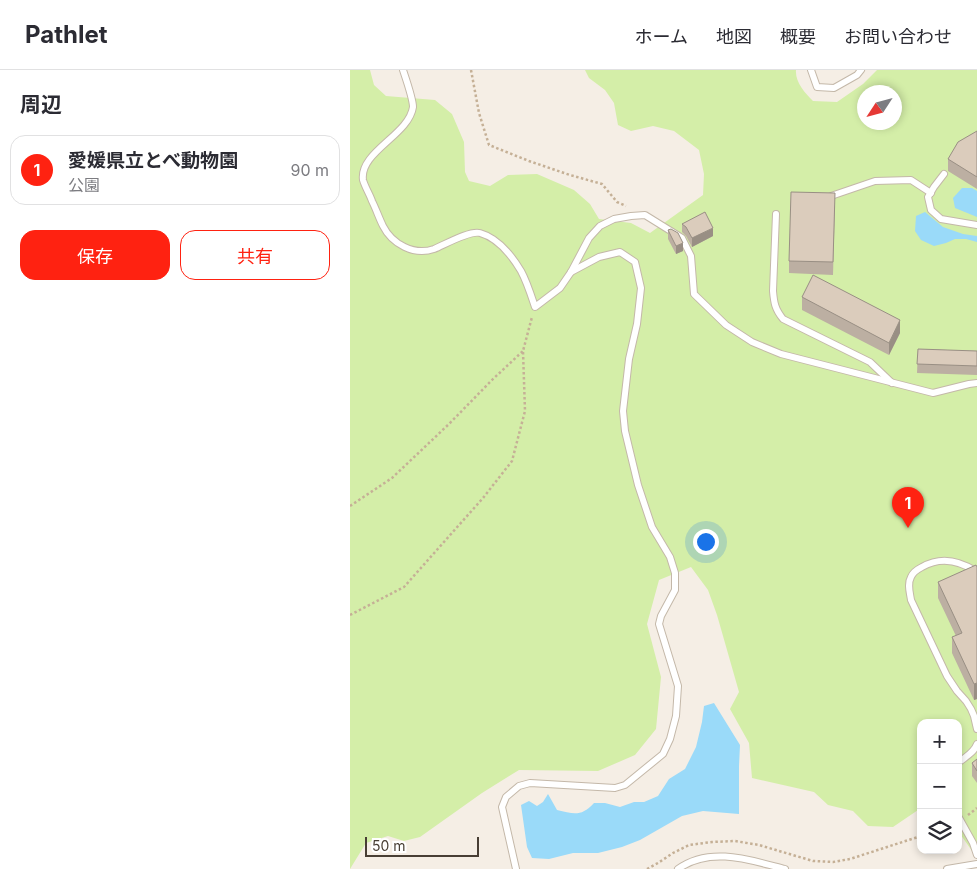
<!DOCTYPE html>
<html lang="ja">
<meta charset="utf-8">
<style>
body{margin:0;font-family:Inter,"Noto Sans JP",sans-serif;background:#f7f7f7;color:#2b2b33}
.controls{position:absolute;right:15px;bottom:15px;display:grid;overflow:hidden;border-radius:10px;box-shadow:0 2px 8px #0003}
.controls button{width:45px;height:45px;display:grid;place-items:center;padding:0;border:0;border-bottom:1px solid #e1e1e2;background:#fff;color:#2b2b33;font:25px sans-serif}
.compass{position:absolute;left:507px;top:15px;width:45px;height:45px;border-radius:50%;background:#fff;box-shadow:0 2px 8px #0003;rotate:234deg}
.scale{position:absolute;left:15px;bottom:12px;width:114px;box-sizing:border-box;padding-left:5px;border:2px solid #483e34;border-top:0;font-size:14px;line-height:18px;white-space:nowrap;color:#483e34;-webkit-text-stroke:4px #fff;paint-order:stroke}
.you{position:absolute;left:355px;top:471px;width:18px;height:18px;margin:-12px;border:4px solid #fff;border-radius:50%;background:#1a73e8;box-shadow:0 0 0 8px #1a73e833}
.badge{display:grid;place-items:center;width:32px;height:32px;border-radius:50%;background:#f21;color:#fff;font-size:16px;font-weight:700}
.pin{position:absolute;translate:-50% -41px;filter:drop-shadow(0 1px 2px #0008)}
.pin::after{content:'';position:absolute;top:26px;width:18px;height:15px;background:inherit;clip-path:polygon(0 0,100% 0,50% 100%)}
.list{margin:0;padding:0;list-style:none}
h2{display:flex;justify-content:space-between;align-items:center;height:65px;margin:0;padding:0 20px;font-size:21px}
h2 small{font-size:16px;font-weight:400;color:#7c7c81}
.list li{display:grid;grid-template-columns:32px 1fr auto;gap:15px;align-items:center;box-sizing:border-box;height:70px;margin:0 10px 10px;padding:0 10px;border:1px solid #e1e1e2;border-radius:15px}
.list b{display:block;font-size:19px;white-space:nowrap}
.list p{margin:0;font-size:16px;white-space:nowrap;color:#7c7c81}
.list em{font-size:16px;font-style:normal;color:#7c7c81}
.actions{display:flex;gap:10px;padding:15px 20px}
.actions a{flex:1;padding:11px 0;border:1px solid #f21;border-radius:15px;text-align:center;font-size:18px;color:#f21}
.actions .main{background:#f21;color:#fff}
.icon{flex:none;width:28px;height:28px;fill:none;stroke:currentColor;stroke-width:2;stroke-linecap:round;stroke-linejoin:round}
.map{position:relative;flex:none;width:627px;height:799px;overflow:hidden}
header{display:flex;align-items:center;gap:30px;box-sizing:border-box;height:70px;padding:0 25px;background:#fff;border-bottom:1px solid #e1e1e2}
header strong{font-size:24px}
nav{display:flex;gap:28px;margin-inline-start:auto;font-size:18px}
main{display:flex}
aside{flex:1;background:#fff}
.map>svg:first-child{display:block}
</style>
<header>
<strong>Pathlet</strong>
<nav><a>ホーム</a><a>地図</a><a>概要</a><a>お問い合わせ</a></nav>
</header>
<main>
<aside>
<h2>周辺<small></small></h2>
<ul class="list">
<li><span class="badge">1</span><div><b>愛媛県立とべ動物園</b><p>公園</p></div><em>90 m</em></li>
</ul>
<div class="actions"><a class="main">保存</a><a>共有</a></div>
</aside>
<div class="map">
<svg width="627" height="799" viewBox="0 0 627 799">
<rect width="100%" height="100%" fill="#f5eee5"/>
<path fill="#d4eea8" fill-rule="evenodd" d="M 0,0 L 20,0 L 24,15 L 36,26 L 85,30 L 102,44 L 114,72 L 115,102 L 119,111 L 140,116 L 158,105 L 187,104 L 224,120 L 240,134 L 249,149 L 281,153 L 300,163 L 353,125 L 354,104 L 349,80 L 324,61 L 303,56 L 281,61 L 268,55 L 264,33 L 255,20 L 239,8 L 235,0 L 446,0 C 445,12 455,23 463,31 L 487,32 L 513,14 L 527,0 L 627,0 L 627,788 L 608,761 L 608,653 L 571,653 L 571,738 L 543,757 L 518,756 L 503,741 L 478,735 L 464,722 L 402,708 L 399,673 L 380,639 L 389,622 L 367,545 L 358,520 L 341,497 L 309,510 L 297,554 L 311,607 L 306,659 L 285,685 L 248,701 L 169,700 L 132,723 L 70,767 L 54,771 L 38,766 L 16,773 L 0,799 ZM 514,22 L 544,22 L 544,52 L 514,52 Z"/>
<g fill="#9adaf9">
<polygon points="612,118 622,118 627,121 627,147 605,138 603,128"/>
<polygon points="575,142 593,157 613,164 627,166 627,172 616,169 605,169 596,173 584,176 571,170 565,161 566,146"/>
<path d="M 364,633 L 390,675 L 389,696 L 389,744 L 353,741 L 332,746 L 290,770 L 272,777 L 248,783 L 223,783 L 199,789 L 182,788 L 177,777 L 171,735 L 179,731 L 187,736 L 193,732 L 198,724 L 207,740 C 224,744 231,747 244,733 L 255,733 L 270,737 L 284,732 L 294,732 L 308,726 L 319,709 L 335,699 L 346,677 L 352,652 L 354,636 Z"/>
</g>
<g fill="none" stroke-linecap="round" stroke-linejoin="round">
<g stroke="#c4b8a9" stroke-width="8">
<g id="lane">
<path d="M 53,0 C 56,9 63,29 63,37 C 59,65 9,82 13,110 C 15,117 20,125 22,131 C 26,139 29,148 33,156 C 42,174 64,186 84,179 C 94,175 120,160 130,163 C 148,168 162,186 171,201 C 177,212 181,225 185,237 L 210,218 L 221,202 L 239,168 L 250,156 L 264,149 L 281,146 L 295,145 L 332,168 L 341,186 L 344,224 L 376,255 L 402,272 L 431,284 L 583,323 L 619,314 L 627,313"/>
<polyline points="461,0 467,17 484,18 507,5 511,0"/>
<polyline points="594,104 584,117 578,127 581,140 591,149 627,155"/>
<polyline points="481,126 525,111 561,110 581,123"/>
<path d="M 426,144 L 423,221 C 424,233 425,239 433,249 L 520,292 L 542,313"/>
<path d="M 627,502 C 609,490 591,486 572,497 C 568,499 563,502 561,507 C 557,514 560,523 561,530 L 597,606 L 607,621 L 616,631 L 621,639 L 624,646 L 627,659"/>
<path d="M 608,693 C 615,687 624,683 627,674"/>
<polyline points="608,746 623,773 627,785"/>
<polyline points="166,799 152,737 156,727 169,716 180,713 265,718 275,715 313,684 320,669 326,646 328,616 309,554 311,546 325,520 325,503 320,487 302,457 288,415 275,361 273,341 279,289 287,254 291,218 285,192 270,182 249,187 221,202"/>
<path d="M 328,799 C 360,776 400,790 435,799"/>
<polyline points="597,799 627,794"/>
</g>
</g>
<g stroke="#c5b096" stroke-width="2.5" stroke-dasharray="2.5 2.5" stroke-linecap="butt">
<polyline points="121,0 129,43 139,75 179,91 220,105 252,114 267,132 276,136"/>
<polyline points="0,436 42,408 99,354 143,309 173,281"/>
<polyline points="0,545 54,517 133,428 162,391 175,341 173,281 182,247"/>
<polyline points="618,745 627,738"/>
<polyline points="297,799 308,793 323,783 339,775 362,772 385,771 409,775 463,791 483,792 500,789 571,766"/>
</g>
<use href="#lane" stroke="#fff" stroke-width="6"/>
</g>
<g fill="#bcafa2">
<polygon points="627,61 627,119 598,101 598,89"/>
<polygon points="485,135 483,205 439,203 439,191"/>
<polygon points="332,154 363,166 342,177 336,166 332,162"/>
<polygon points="318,160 333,181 326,184 318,169"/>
<polygon points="452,227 550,263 539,285 452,240"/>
<polygon points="568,279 627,281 627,305 567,303"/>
<polygon points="627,497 627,629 624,630 602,583 602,567 606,566 588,528 588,512"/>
<polygon points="627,689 627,713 622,706 622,693"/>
</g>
<g fill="#998f84">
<polygon points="363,158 363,166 342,177 342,168"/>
<polygon points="333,173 333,181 326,184 326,176"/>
<polygon points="550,250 550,263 539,285 539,273"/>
<polygon points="627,613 627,629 624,630 624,614"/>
</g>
<g fill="#dbccbc" stroke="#998f84">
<polygon points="627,61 627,107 598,89 608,72"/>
<polygon points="441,122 485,123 483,192 439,191"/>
<polygon points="355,142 363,158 342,168 336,157 332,154"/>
<polygon points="321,159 328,163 333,173 326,176 318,160"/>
<polygon points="463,205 550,250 539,273 452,227"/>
<polygon points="568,279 627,281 627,296 567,294"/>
<polygon points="626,495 627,497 627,613 624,614 602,567 612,563 588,512"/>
<polygon points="627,689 627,701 622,693"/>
</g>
</svg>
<div class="controls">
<button>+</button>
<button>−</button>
<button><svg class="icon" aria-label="layers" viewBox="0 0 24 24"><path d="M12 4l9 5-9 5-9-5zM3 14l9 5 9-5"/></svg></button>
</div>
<svg class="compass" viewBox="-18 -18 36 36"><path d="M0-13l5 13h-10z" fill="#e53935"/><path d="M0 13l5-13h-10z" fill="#7c7c81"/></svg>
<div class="scale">50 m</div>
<div class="you"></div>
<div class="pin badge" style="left:558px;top:458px">1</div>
</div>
</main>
